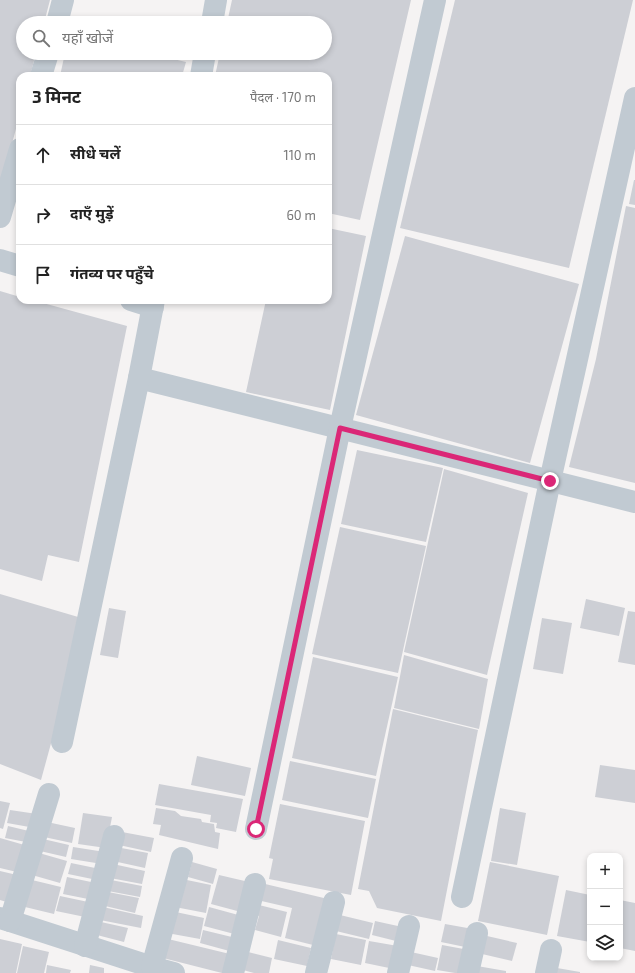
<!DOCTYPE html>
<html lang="hi">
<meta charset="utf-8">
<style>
body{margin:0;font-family:"Exo 2","Noto Sans Devanagari",sans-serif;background:#f6f6f6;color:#222}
.controls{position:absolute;right:12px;bottom:12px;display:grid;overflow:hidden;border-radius:8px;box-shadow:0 2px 6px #0003}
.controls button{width:36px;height:36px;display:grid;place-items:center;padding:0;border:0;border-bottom:1px solid #e0e0e0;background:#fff;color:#222;font:20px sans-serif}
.stop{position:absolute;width:12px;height:12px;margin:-9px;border:3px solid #db2777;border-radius:50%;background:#fff}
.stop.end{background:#db2777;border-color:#fff;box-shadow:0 1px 4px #0008}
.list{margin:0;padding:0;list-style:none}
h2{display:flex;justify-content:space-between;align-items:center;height:52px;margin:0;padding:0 16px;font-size:17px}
h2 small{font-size:13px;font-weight:400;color:#767676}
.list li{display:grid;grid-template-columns:26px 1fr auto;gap:12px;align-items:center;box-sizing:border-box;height:60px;padding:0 16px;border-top:1px solid #e0e0e0}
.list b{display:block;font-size:15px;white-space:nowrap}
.list em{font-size:13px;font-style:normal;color:#767676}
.icon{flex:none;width:22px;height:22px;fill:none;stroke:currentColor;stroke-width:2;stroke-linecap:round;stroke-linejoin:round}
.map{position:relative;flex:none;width:635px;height:973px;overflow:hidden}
.search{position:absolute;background:#fff;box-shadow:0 2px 6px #0003;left:16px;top:16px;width:316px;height:44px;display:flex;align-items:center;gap:10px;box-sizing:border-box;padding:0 14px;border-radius:22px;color:#767676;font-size:15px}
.panel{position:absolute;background:#fff;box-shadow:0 2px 6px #0003;left:16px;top:72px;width:316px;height:232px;border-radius:12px}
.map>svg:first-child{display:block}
</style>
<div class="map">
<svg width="635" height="973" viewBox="0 0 635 973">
<rect width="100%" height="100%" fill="#f5f3f3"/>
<g fill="#cdcfd5">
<polygon points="0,0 50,0 44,23 23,23 23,53 36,53 30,76 20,76 20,114 0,188"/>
<polygon points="232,0 411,0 360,220 328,213 328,76 215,76 220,53 325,53 325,23 227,23"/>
<polygon points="455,0 633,0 569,268 400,228"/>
<polygon points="65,53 148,53 186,62 182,76 60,76"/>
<polygon points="634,180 635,180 635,205 629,204"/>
<polygon points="626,206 635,208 635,483 569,467 596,359"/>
<polygon points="328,228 366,236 330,410 246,392 266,300 328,300"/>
<polygon points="405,236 579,284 530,463 356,415"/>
<polygon points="0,291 20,297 20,300 32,300 127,326 79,562 48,555 42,581 0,569"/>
<polygon points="357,450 443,468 426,542 341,524"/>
<polygon points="444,469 528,493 487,675 404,652"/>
<polygon points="340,527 426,546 398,673 312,654"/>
<polygon points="0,594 85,619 41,780 0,764"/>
<polygon points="586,599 625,608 619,636 580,628"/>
<polygon points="109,608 126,611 118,658 100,655"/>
<polygon points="628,611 635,612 635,665 618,662"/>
<polygon points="542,618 572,623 563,674 533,669"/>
<polygon points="404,655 488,679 479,729 394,708"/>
<polygon points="313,657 398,677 376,776 292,758"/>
<polygon points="393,709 478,730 441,921 377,908 369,891 358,889"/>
<polygon points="197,756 251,768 245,796 191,785"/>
<polygon points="290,761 376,779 368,818 282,800"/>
<polygon points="600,765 635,770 635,803 595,797"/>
<polygon points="159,784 243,799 236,832 216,828 217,823 210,822 211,815 155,805"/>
<polygon points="0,801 10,803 3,829 0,828"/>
<polygon points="280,804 365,821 351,895 269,879 273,859 269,858"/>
<polygon points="156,808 175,811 181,816 201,819 202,822 214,824 215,832 220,833 218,849 159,835 161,825 153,824"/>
<polygon points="500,808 526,813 517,865 491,861"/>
<polygon points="10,810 37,814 35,828 7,823"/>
<polygon points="83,813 112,817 106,848 78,844"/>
<polygon points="47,822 75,828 72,843 44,837"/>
<polygon points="8,826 33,832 31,843 5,838"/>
<polygon points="122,832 154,838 151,852 119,845"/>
<polygon points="0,838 28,846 21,873 0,868"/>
<polygon points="43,839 69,845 66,857 40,851"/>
<polygon points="73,847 105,852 102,864 71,859"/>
<polygon points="116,847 148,853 145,868 113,861"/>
<polygon points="39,853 67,861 60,883 32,875"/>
<polygon points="192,862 217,869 213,884 188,877"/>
<polygon points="490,862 559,876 547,935 478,921"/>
<polygon points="71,863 100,869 97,880 68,874"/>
<polygon points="113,864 145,871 142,884 110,878"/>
<polygon points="0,871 17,875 10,903 0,900"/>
<polygon points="219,875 249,882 241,912 211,904"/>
<polygon points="67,877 96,883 93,900 63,894"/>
<polygon points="182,879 211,885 206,913 175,907"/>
<polygon points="32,880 61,887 54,914 25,907"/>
<polygon points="111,880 142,886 140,897 108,891"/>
<polygon points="261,883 328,899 317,946 285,938 292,908 257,900"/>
<polygon points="566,890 590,895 590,942 557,936"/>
<polygon points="108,892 139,898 135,913 105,906"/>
<polygon points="60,896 93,903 90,918 56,911"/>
<polygon points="620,900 635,903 635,951 620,948"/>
<polygon points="255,904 287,912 281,937 255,930 259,916 253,914"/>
<polygon points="103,907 143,916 141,928 100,920"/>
<polygon points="209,907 242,916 238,935 204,926"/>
<polygon points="171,911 204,918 200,939 167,933"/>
<polygon points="340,915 373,923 369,939 336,931"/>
<polygon points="375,921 407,928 404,943 372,935"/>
<polygon points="101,922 128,928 124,942 97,935"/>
<polygon points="445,924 473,929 470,948 441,942"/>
<polygon points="203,930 236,938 233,952 200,943"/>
<polygon points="336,934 366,940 361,965 331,959"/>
<polygon points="487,936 517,943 512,961 482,954"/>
<polygon points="0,939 22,944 16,973 0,973"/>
<polygon points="168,939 234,955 222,973 163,958"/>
<polygon points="278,940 311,948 307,966 274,959"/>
<polygon points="369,941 398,946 394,969 365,963"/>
<polygon points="442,945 469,950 465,973 455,973 437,970"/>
<polygon points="23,946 49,952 44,973 17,973"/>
<polygon points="248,952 272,958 269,973 254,973 243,970"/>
<polygon points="411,952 438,958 435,971 408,965"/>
<polygon points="47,965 71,970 70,973 46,973"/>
<polygon points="90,965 104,968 104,973 89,973"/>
<polygon points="477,966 506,971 506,973 475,973"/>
<polygon points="557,968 580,972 580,973 556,973"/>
</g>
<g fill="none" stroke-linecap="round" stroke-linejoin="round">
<g stroke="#c1cad2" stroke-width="22">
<polyline points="57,23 63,0"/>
<polyline points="212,23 216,0"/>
<polyline points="41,76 48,53"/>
<polyline points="201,76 205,53"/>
<polyline points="0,217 20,149"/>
<polyline points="0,260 20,266"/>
<polyline points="131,300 153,307"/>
<polyline points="139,378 635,502"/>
<polyline points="62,742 139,378 154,300"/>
<polyline points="256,829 340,428 435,0"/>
<polyline points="462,897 550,481 635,98"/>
<polyline points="0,918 10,921 152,967 174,973"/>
<polyline points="10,921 49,794"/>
<polyline points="85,946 114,836"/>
<polyline points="152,967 182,858"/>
<polyline points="233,973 255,884"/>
<polyline points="316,973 334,902"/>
<polyline points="398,973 409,926"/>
<polyline points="468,973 477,933"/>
<polyline points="546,973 551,950"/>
</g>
</g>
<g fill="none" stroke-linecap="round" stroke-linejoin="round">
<polyline stroke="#db2777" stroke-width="5" points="256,829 340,428 550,481"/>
</g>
</svg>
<div class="controls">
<button>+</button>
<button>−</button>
<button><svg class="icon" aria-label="layers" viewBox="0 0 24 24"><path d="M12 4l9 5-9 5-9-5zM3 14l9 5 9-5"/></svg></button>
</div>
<div class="stop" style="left:256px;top:829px"></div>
<div class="stop end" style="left:550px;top:481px"></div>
<div class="search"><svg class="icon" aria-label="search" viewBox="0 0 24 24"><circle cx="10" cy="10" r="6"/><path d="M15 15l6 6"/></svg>यहाँ खोजें</div>
<section class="panel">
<h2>3 मिनट<small>पैदल · 170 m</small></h2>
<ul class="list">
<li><svg class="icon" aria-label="ahead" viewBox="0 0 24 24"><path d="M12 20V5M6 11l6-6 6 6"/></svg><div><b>सीधे चलें</b></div><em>110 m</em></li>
<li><svg class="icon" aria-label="right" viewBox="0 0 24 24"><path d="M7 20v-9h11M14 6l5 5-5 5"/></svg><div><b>दाएँ मुड़ें</b></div><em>60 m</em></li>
<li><svg class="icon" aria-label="arrive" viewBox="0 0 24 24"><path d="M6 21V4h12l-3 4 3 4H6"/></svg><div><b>गंतव्य पर पहुँचे</b></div></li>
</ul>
</section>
</div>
